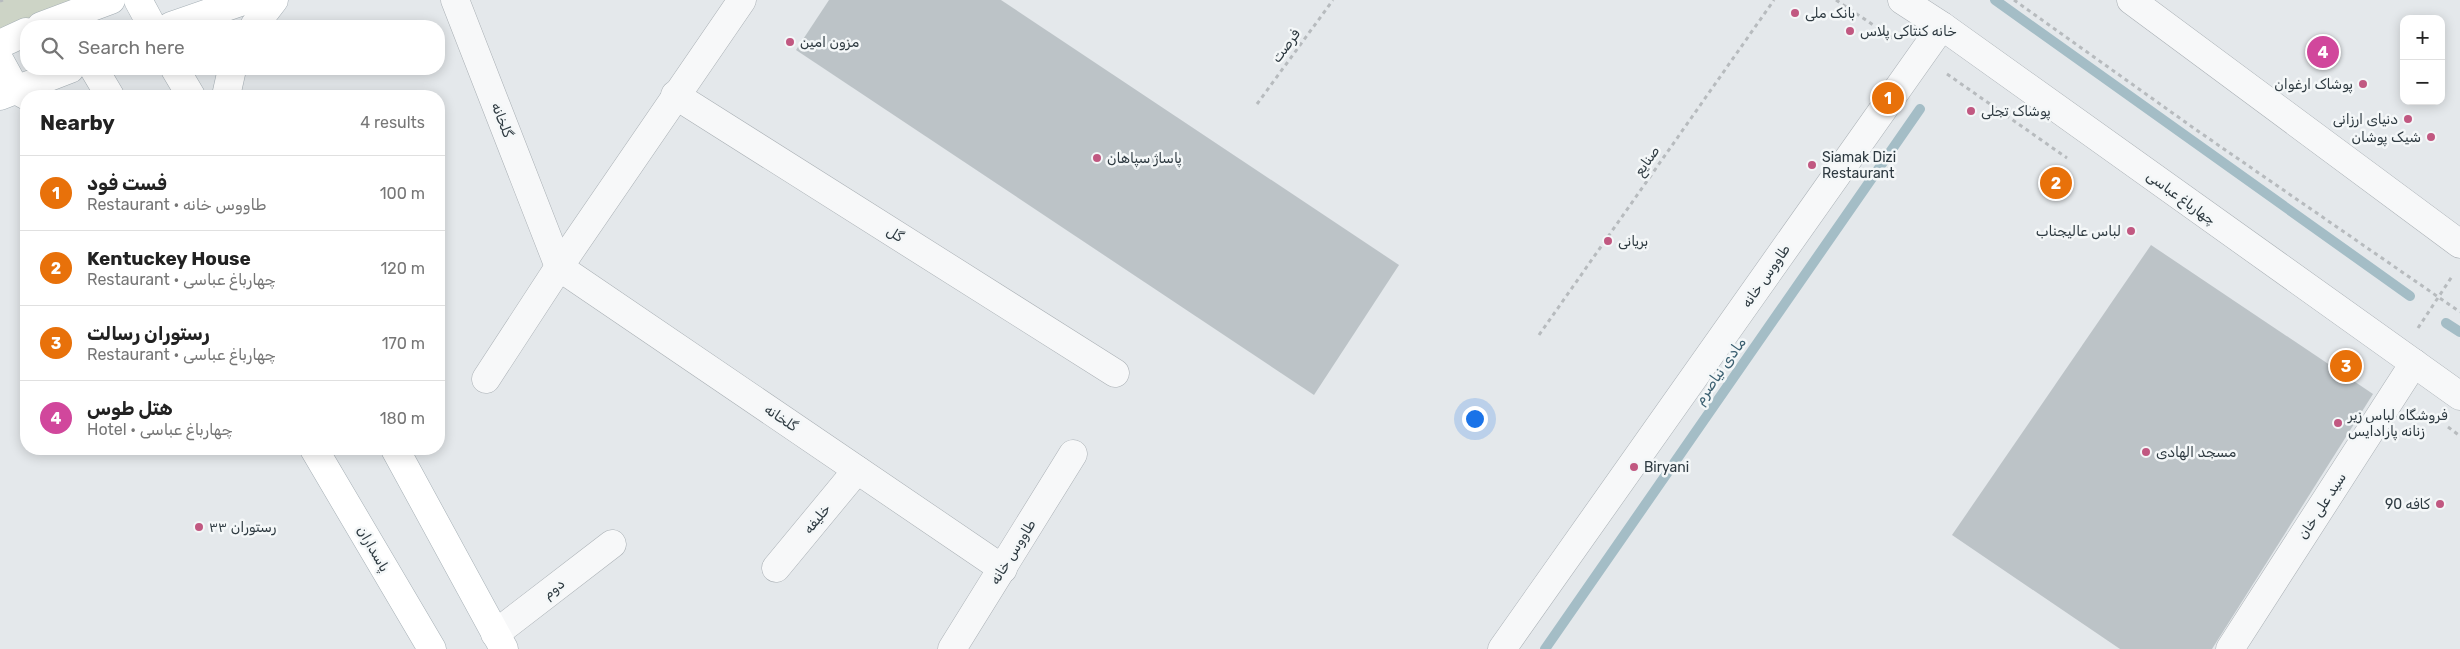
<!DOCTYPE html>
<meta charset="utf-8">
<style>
body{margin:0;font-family:Rubik,"Noto Naskh Arabic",sans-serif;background:#f6f6f6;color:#222}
.controls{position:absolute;right:15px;top:15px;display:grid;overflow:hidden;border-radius:10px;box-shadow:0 2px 12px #0003}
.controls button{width:45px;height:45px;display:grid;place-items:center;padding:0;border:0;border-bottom:1px solid #e0e0e0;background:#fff;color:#222;font:25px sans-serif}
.you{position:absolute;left:1474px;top:418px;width:18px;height:18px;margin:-12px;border:4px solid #fff;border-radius:50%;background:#1a73e8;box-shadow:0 0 0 8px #1a73e833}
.badge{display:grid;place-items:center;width:32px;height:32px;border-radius:50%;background:#c15881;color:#fff;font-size:16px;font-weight:700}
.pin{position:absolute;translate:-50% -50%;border:2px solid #fff;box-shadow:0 1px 5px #0006}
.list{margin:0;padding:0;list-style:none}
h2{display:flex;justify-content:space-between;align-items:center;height:65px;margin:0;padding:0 20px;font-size:21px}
h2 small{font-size:16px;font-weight:400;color:#767676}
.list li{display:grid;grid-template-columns:32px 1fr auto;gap:15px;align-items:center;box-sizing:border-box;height:75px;padding:0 20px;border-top:1px solid #e0e0e0}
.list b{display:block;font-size:19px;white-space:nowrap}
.list p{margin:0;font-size:16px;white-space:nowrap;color:#767676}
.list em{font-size:16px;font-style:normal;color:#767676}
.icon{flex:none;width:28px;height:28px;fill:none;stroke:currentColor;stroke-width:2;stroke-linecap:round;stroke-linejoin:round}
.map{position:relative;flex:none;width:2460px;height:649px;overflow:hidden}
.search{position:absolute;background:#fff;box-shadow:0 2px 12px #0003;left:20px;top:20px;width:425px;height:55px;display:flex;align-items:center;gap:12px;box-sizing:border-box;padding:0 18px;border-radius:20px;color:#767676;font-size:19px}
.panel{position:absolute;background:#fff;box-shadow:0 2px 12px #0003;left:20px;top:90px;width:425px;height:365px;border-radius:20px}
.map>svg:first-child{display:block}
</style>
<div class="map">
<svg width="2460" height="649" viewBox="0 0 2460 649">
<rect width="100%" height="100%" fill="#e4e8eb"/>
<polygon fill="#cdd4c6" points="0,0 90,0 0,34"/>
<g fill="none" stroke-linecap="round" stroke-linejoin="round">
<g stroke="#a4bdc6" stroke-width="10">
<polyline points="1995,0 2410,296"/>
<polyline points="2446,323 2460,332"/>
<polyline points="1545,649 1920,109"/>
</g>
</g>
<g fill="#bcc3c7">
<polygon points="829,0 1001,0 1399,265 1314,395 796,50"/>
<polygon points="2151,245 2373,394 2212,649 2120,649 1952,535"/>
</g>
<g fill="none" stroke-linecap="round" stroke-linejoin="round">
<g stroke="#aab0b5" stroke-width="29">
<g id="minor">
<polyline points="455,0 559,267 1003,569"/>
<polyline points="1902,0 1942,26 2460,396"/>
<polyline points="2131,0 2460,244"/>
<polyline points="675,95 1115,373"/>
<polyline points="486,379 559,267 742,0"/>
<polyline points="776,568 857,470"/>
<polyline points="495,634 612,544"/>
<polyline points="952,649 1073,454"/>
<polyline points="1502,649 1942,26"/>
<polyline points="2230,649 2414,363"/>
</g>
</g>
<g stroke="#a5afb5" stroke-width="29">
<g id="major">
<polyline points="138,0 152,26"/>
<polyline points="41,26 111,0"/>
<polyline points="171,26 246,0"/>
<polyline points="254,26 274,0"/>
<polyline points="0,44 26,32"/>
<polyline points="0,61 16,90 27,96"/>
<polyline points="94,69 110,96"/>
<polyline points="175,69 191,96"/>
<polyline points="0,96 70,69"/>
<polyline points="226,96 232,69"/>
<polyline points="314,449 432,649"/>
<polyline points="395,449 504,649"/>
</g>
</g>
<g stroke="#b7bbbe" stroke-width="3" stroke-dasharray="4 4" stroke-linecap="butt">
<polyline points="1836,0 1894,39"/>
<polyline points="2014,0 2195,129 2460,312"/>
<polyline points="0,1 3,0"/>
<polyline points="1947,74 2067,158"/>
<polyline points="1257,104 1333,0"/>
<polyline points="2418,328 2453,275"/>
<polyline points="1539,335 1774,0"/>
<polyline points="2448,427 2460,436"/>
</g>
<use href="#minor" stroke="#f7f8f9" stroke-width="28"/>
<use href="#major" stroke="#fff" stroke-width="28"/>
</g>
<g fill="#c15881" stroke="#f4f7f8" stroke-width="2">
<circle cx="1795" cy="13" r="5"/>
<circle cx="1850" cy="31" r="5"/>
<circle cx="790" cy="42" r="5"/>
<circle cx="2363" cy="84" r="5"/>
<circle cx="1971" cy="111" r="5"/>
<circle cx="2408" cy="119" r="5"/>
<circle cx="2431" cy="137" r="5"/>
<circle cx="1097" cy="158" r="5"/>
<circle cx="1812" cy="165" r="5"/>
<circle cx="2131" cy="231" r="5"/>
<circle cx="1608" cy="241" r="5"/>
<circle cx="2338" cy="423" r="5"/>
<circle cx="2146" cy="452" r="5"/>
<circle cx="1634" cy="467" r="5"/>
<circle cx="2440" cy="504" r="5"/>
<circle cx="199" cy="527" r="5"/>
</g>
<g text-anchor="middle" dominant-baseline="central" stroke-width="5" stroke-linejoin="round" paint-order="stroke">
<g font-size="14" fill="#2e3a41" stroke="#f4f7f8" text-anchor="start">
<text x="1805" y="13">بانک ملی</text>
<text x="1860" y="31">خانه کنتاکی پلاس</text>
<text x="800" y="42">مزون امین</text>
<text x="2353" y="84" text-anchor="end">پوشاک ارغوان</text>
<text x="1981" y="111">پوشاک تجلی</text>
<text x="2398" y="119" text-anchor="end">دنیای ارزانی</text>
<text x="2421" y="137" text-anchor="end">شیک پوشان</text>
<text x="1822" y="157">Siamak Dizi<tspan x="1822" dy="16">Restaurant</tspan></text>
<text x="1107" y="158">پاساژ سپاهان</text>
<text x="2121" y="231" text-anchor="end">لباس عالیجناب</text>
<text x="1618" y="241">بریانی</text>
<text x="2348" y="415">فروشگاه لباس زیر<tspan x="2348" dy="16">زنانه پارادایس</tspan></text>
<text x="2156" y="452">مسجد الهادی</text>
<text x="1644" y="467">Biryani</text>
<text x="2430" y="504" text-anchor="end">کافه 90</text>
<text x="209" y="527">رستوران ۳۳</text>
</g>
<g font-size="14" fill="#2e3a41" stroke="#f4f7f8">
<text transform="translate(1286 46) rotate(-54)">فرصت</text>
<text transform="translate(502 120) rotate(69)">گلخانه</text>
<text transform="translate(1647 161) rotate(-55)">صنایع</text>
<text transform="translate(2181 198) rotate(36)">چهارباغ عباسی</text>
<text transform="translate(895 234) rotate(32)">گل</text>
<text transform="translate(1766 276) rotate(-55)">طاووس خانه</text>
<text transform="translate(781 418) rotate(34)">گلخانه</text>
<text transform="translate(2322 506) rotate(-57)">سید علی خان</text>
<text transform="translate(817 519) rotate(-51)">خلیفه</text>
<text transform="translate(373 549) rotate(60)">پاسداران</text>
<text transform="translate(1013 552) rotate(-58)">طاووس خانه</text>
<text transform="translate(554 589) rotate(-38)">دوم</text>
</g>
<g font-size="15" font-style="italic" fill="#3c6071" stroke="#f4f7f8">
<text transform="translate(1720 371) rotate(-55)">مادی نیاصرم</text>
</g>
</g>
</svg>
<div class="controls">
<button>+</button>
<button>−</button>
</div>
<div class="you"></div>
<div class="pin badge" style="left:1888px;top:98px;background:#e8710a">1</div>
<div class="pin badge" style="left:2056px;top:183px;background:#e8710a">2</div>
<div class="pin badge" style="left:2346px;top:366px;background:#e8710a">3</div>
<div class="pin badge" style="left:2323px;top:52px;background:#d1479c">4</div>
<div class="search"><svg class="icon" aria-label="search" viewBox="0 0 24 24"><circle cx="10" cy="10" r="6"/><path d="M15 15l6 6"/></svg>Search here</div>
<section class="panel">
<h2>Nearby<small>4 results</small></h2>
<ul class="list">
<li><span class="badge" style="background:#e8710a">1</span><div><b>فست فود</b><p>Restaurant · طاووس خانه</p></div><em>100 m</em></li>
<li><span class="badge" style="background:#e8710a">2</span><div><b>Kentuckey House</b><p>Restaurant · چهارباغ عباسی</p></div><em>120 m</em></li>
<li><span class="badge" style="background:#e8710a">3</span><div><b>رستوران رسالت</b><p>Restaurant · چهارباغ عباسی</p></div><em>170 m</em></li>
<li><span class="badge" style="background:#d1479c">4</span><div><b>هتل طوس</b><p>Hotel · چهارباغ عباسی</p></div><em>180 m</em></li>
</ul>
</section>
</div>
